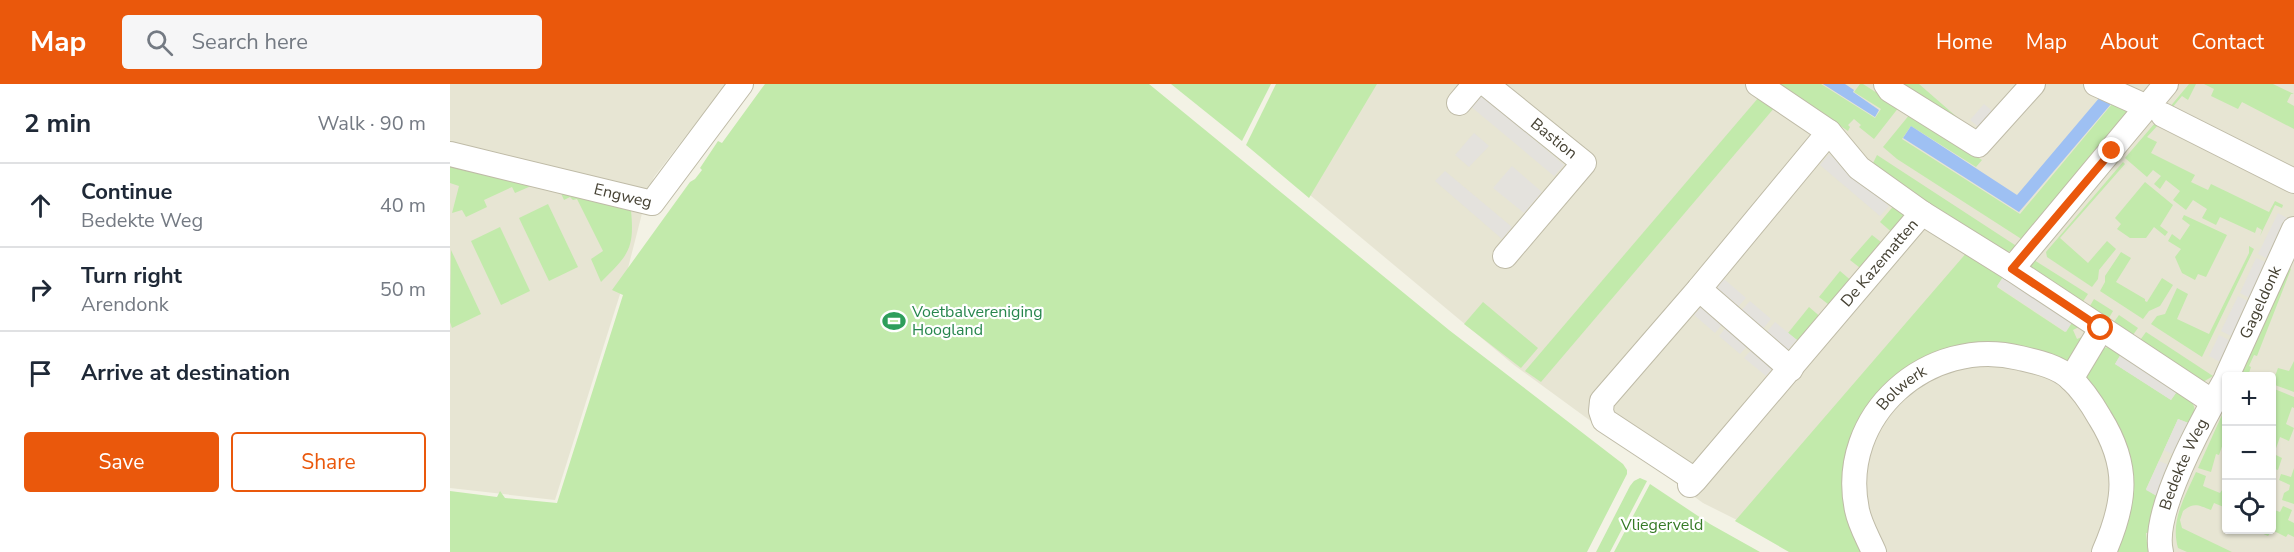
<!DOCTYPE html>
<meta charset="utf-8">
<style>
body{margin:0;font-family:"Nunito Sans",sans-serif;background:#f6f6f7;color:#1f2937}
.controls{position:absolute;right:18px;bottom:18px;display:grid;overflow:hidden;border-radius:6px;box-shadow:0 2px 4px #0004}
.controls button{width:54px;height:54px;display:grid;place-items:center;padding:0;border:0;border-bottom:2px solid #e0e1e3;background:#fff;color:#1f2937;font:30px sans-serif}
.stop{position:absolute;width:18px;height:18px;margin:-14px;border:4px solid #ea580c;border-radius:50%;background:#fff}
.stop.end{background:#ea580c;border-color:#fff;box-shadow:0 2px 6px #0008}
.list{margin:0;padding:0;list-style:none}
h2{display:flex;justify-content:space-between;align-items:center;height:78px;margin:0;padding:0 24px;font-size:26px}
h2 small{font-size:20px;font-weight:400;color:#747a83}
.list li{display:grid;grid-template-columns:39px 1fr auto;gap:18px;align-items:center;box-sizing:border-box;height:84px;padding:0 24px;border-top:2px solid #e0e1e3}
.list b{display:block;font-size:22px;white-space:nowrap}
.list p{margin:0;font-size:20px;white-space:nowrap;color:#747a83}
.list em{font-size:20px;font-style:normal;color:#747a83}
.actions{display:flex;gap:12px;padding:18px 24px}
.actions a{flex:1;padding:14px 0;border:2px solid #ea580c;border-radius:6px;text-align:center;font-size:21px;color:#ea580c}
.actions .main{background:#ea580c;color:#fff}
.icon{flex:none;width:33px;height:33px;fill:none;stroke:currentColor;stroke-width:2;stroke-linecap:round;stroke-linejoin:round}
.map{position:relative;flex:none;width:1844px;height:468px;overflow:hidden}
header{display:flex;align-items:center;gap:36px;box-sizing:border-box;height:84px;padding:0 30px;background:#ea580c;color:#fff}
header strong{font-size:28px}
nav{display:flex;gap:33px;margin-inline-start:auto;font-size:21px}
.search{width:420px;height:54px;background:#f6f6f7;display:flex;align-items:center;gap:15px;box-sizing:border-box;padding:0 21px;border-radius:6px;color:#747a83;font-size:22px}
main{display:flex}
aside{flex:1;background:#fff}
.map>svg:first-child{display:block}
</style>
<header>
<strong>Map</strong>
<div class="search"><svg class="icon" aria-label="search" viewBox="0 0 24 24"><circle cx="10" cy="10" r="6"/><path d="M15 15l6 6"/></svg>Search here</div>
<nav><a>Home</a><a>Map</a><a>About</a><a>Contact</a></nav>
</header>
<main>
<aside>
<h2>2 min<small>Walk · 90 m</small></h2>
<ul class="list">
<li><svg class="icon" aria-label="ahead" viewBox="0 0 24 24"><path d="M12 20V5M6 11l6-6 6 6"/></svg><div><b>Continue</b><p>Bedekte Weg</p></div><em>40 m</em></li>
<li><svg class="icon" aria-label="right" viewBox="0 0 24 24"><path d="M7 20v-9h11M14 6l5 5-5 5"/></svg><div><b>Turn right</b><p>Arendonk</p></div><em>50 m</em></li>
<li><svg class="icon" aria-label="arrive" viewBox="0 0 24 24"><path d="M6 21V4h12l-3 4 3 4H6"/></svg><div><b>Arrive at destination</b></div></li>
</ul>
<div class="actions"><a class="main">Save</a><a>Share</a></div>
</aside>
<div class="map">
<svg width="1844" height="468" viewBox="0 0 1844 468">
<rect width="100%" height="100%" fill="#f3f2e5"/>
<g fill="#e7e5d3" fill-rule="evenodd">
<polygon points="0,0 276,0 204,93 197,110 177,188 105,416 0,404"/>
<path d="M 925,0 L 1844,0 L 1844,468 L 1351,468 L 1253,419 L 1064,281 L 860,111 ZM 1776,292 L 1822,292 L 1822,446 L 1776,446 Z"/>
</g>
<g fill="#c2eaab">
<polygon points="315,0 699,0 999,246 1173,380 1177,386 1177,390 1137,468 0,468 0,407 47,413 50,407 55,414 107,419 173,211 162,206 240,98 245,95 252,86 250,84 268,57 272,59"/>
<polygon points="721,0 821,0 792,57"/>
<polygon points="826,0 927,0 859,114 796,61"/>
<polygon points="1327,0 1371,0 1425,34 1431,25 1404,8 1410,0 1413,0 1449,23 1424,55 1409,43 1411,41 1404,35 1398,41 1400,43 1398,47"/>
<polygon points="1446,0 1469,0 1516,41"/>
<polygon points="1739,0 1746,0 1738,16 1732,12 1721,25 1719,24"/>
<polygon points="1754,0 1823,0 1844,10 1841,10 1837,18 1844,22 1844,45 1792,18 1788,25 1761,12 1764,5"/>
<polygon points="1309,13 1325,23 1091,298 1075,287"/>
<polygon points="1667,14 1686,23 1573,156 1447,75 1433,63 1460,30 1532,76 1526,83 1461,42 1452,55 1570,130"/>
<polygon points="1705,39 1708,41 1697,53 1707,58 1701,69 1745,91 1741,98 1758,106 1761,100 1819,128 1825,117 1833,121 1832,124 1825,121 1810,152 1812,146 1807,143 1805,149 1770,133 1766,141 1752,134 1757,125 1743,116 1736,126 1723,116 1730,107 1716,96 1710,105 1704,100 1711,92 1703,86 1697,93 1675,74"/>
<polygon points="1427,71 1568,163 1556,169 1546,168 1423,79"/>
<polygon points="0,75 95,96 65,109 62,103 34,116 37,123 16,133 12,126 2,129 9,102 0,99"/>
<polygon points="1673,78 1675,80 1610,154 1638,179 1657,157 1666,165 1649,186 1648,195 1642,203 1597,173 1596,168"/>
<path d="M 106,98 L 167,114 L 181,127 C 185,166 177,172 151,198 L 141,175 L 153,167 L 127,115 L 123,116 L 120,113 L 114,116 Z"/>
<polygon points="1695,98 1723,121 1710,142 1718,148 1715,152 1704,143 1696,154 1680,154 1667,145 1671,140 1665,134"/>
<polygon points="1446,119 1453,126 1454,132 1445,151 1430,138"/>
<polygon points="98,120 128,183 99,197 69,134"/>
<polygon points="1734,131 1777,151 1756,193 1748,190 1745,196 1732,189 1725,173 1731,165 1718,157 1722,150 1730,156 1740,141 1732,135"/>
<polygon points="50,143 80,207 51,221 21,157"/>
<polygon points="1422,151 1436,162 1414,187 1400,176"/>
<polygon points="1799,162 1804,165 1752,273 1701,240 1707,232 1715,230 1727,204 1738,210 1727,235 1759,250 1799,169"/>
<polygon points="1,166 31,230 2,244 0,238"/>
<polygon points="1518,167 1553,193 1547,203 1615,248 1623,237 1631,242 1623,246 1627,255 1634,252 1620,275 1616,277 1527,262 1416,333 1414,468 1339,468 1285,437"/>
<polygon points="1671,168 1681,174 1666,198 1695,215 1695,217 1697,218 1712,194 1723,201 1710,222 1699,227 1693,235 1650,207 1655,198 1655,192"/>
<polygon points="1581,174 1638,210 1630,222 1580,186"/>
<polygon points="1838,183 1841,185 1807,272 1804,271 1799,282 1801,283 1799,289 1808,292 1792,289"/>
<polygon points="1390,187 1404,199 1383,224 1369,213"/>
<polygon points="1644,215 1663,227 1656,239 1637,227"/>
<polygon points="1033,218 1088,264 1071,284 1014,240"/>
<polygon points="1359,223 1373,235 1352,260 1338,249"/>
<polygon points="1669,231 1688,244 1680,255 1661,242"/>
<polygon points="1696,248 1763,292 1753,298 1688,259"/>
<path d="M 1658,263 L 1671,270 L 1665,280 L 1721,316 L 1728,306 C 1743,319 1749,320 1741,340 L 1728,335 L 1696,405 L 1708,413 L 1702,448 L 1696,449 L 1698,468 L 1663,468 L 1662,334 L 1664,333 L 1635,293 L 1651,265 Z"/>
<polygon points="1844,277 1844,308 1822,300 1828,284 1839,287"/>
<polygon points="1822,304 1844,313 1844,324 1842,323 1836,340 1844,344 1839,357 1830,353 1824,370 1832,374 1828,386 1822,384"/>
<polygon points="1776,322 1776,351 1769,371 1766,370 1761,388 1748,384"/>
<polygon points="1844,384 1844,420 1832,416 1834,409 1839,406 1840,401 1829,396 1831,390 1841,393"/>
<path d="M 1746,388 L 1756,392 L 1753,402 L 1770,409 L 1776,400 L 1776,424 L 1764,419 L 1761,426 C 1748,421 1744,418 1733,427 L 1730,436 L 1732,444 L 1782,468 L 1737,468 L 1728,464 C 1720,436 1735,413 1746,388 Z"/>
<polygon points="1190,394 1197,397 1160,468 1146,468 1180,402 1184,397"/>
<polygon points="1200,400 1260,440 1310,468 1164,468"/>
<polygon points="1833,422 1842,426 1838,436 1844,439 1844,453 1838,450 1836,453 1822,446 1818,452 1804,446 1822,446 1822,425 1830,428"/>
</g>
<g fill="#e4e2dd">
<polygon points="1030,9 1114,81 1104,92 1019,21"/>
<polygon points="1534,20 1547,31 1533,47 1520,36"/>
<polygon points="1024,49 1039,62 1019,83 1005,71"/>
<polygon points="1379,70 1439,122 1430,132 1370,81"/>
<polygon points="1062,82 1092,108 1074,129 1043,104"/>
<polygon points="995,87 1062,143 1052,155 985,97"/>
<polygon points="1828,129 1839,135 1820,176 1808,170"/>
<polygon points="1806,174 1818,179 1801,215 1790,209"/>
<polygon points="1553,193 1623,237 1616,248 1547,202"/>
<polygon points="1274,195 1296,214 1286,225 1265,206"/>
<polygon points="1788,212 1799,218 1783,253 1771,247"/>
<polygon points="1300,217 1321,235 1312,246 1290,228"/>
<polygon points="1253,220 1274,238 1265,249 1244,231"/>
<polygon points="1325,238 1347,256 1337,267 1316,249"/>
<polygon points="1278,241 1300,259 1290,270 1269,252"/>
<polygon points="1769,251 1781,257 1770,278 1759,272"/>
<polygon points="1304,263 1325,281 1316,292 1294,274"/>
<polygon points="1671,270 1728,306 1721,316 1665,280"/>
<polygon points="1728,335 1741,340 1726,372 1714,366"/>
<polygon points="1709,377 1719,381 1707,412 1696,406"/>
</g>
<g fill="#9ec0f3">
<polygon points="1373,0 1395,0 1404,6 1403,8 1429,26 1425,33"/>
<polygon points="1661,0 1678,0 1569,128 1453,54 1461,42 1567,111"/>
</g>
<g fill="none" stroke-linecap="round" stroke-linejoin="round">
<g stroke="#bfbba7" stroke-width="26">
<g id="street">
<path id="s1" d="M 1036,0 L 1134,79 L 1055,172"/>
<polyline points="1308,0 1379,48"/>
<polyline points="1436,0 1440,6 1528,61 1583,0"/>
<polyline points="1646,0 1697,23"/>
<polyline points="1009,19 1025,0"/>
<polyline points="1713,31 1844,97"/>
<path id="s2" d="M 0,70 L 202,119 L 291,0"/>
<polyline points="1472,129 1562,185 1763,318"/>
<polyline points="1562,185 1716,0"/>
<polyline points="1249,205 1341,285"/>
<path id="s3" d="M 1777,292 L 1844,145"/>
<polyline points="1621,295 1651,245"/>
<path id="s4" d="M 1240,401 L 1245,396 L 1472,129 L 1409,84 L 1379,48 L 1249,205 L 1152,317 L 1151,327 L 1154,336 L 1245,396"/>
<path id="s5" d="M 1424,468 C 1418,454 1410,441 1407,426 C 1387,331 1479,251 1570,274 C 1587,278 1607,282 1620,294 C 1632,305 1642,320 1650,334 C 1680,382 1676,418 1654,468"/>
<path id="s6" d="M 1711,468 C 1701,427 1755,332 1776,295"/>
</g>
</g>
<use href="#street" stroke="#fff" stroke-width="24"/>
</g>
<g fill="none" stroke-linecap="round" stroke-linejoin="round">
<polyline stroke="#ea580c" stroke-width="8" points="1651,244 1562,185 1662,67"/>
</g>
<defs>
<g id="stadium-bare" transform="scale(1.8)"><path d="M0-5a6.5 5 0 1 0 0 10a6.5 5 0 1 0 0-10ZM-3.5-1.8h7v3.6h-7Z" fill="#2e9e5b" stroke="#fff" stroke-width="2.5" paint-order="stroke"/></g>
</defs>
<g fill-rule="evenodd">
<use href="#stadium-bare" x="444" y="237"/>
</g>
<g text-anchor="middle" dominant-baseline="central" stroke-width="4.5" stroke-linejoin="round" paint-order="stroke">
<g font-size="16" fill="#464234" stroke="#fff">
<text stroke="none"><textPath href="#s1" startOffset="87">Bastion</textPath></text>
<text stroke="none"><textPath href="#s2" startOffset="178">Engweg</textPath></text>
<text stroke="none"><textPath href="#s4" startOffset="292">De Kazematten</textPath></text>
<text stroke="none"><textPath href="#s3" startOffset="81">Gageldonk</textPath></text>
<text stroke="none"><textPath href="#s5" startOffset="183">Bolwerk</textPath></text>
<text stroke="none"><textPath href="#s6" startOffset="92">Bedekte Weg</textPath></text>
</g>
<g font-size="16" fill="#27864d" stroke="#fff" text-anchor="start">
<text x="462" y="228">Voetbalvereniging<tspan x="462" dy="18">Hoogland</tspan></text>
</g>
<g font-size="16" fill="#357a25" stroke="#fff">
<text x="1212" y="441">Vliegerveld</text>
</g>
</g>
</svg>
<div class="controls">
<button>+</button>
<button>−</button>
<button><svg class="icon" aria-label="locate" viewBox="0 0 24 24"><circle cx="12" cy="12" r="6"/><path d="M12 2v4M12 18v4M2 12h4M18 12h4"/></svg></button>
</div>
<div class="stop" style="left:1651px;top:244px"></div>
<div class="stop end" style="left:1662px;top:67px"></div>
</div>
</main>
